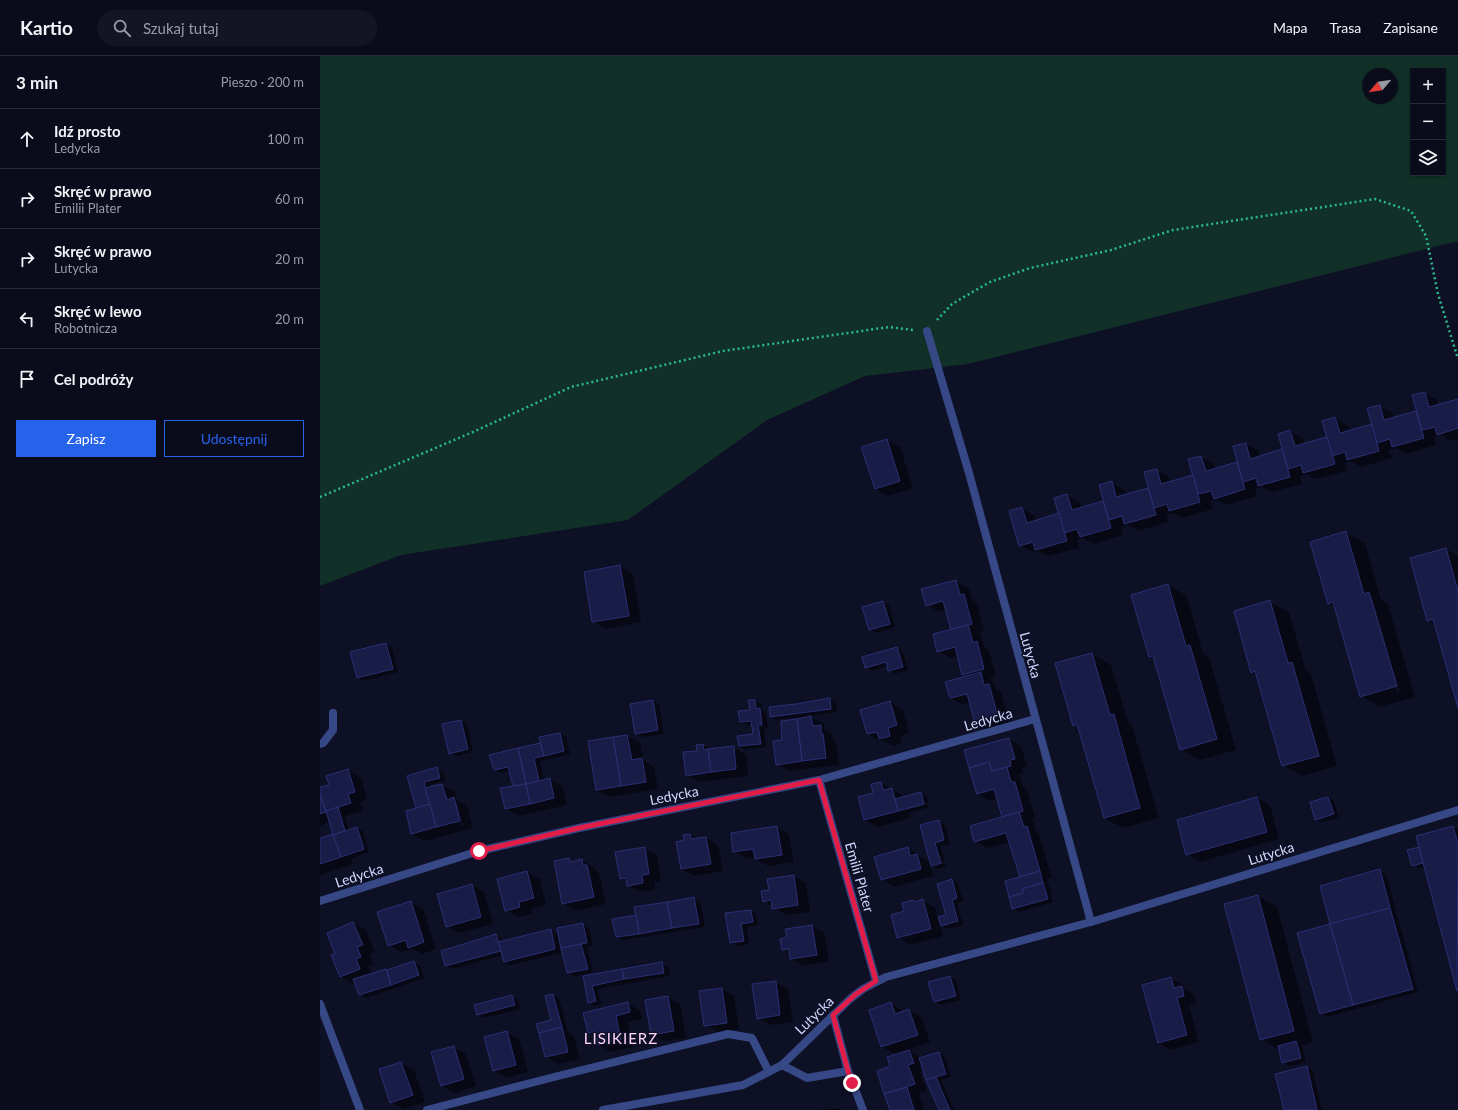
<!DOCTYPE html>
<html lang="pl">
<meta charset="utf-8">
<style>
body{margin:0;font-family:Lato,sans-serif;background:#131525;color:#f1f3f6}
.controls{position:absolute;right:12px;top:12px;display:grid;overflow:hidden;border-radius:0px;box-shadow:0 1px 3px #0004}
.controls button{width:36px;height:36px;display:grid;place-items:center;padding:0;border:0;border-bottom:1px solid #2a2c3b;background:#0a0c1c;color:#f1f3f6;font:20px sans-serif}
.compass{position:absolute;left:1042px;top:12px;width:36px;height:36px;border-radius:50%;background:#0a0c1c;box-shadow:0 1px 3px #0004;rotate:241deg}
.stop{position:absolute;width:12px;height:12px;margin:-9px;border:3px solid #e11d48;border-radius:50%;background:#fff}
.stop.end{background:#e11d48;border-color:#fff;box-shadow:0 1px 4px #0008}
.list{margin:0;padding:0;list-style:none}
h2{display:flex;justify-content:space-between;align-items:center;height:52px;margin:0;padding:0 16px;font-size:17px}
h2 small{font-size:13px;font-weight:400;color:#999ba3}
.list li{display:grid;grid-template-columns:26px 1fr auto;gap:12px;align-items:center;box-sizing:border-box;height:60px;padding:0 16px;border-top:1px solid #2a2c3b}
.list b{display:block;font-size:15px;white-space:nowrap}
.list p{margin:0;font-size:13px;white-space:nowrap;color:#999ba3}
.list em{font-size:13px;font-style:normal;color:#999ba3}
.actions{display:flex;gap:8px;padding:12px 16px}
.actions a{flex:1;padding:9px 0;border:1px solid #2563eb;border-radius:0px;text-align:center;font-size:14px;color:#2563eb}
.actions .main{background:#2563eb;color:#fff}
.icon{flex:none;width:22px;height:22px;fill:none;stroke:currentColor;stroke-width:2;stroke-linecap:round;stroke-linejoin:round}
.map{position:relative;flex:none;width:1138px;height:1054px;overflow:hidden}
header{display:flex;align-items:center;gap:24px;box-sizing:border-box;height:56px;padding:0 20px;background:#0a0c1c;border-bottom:1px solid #2a2c3b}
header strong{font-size:19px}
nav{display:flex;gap:22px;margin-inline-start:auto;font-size:14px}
.search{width:280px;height:36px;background:#131525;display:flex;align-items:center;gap:10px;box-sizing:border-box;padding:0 14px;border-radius:22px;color:#999ba3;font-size:15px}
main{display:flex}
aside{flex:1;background:#0a0c1c}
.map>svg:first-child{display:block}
</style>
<header>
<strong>Kartio</strong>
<div class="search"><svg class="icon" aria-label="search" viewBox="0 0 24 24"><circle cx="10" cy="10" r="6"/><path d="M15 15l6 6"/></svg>Szukaj tutaj</div>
<nav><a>Mapa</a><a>Trasa</a><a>Zapisane</a></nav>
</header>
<main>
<aside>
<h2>3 min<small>Pieszo · 200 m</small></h2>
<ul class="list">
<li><svg class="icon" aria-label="ahead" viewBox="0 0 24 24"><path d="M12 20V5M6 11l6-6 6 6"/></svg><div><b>Idź prosto</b><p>Ledycka</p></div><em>100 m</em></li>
<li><svg class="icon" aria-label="right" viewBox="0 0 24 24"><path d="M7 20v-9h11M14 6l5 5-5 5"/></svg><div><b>Skręć w prawo</b><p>Emilii Plater</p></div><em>60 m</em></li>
<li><svg class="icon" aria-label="right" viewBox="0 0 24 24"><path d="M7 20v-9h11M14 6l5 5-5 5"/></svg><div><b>Skręć w prawo</b><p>Lutycka</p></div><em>20 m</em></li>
<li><svg class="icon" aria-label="left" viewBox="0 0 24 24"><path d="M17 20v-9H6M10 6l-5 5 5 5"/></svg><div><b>Skręć w lewo</b><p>Robotnicza</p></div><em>20 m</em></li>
<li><svg class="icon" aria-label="arrive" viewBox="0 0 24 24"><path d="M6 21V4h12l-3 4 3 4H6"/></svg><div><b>Cel podróży</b></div></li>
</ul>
<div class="actions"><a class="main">Zapisz</a><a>Udostępnij</a></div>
</aside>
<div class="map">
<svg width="1138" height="1054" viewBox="0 0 1138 1054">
<rect width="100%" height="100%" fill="#0e1026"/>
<path fill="#113027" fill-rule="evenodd" d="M 0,0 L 1138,0 L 1138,185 L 648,308 L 545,320 L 447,364 L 308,464 L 81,499 L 0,530 ZM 1093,15 L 1123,15 L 1123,117 L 1093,117 ZM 1048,18 L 1072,18 L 1072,42 L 1048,42 Z"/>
<g fill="#0007" fill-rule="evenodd">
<polygon points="1104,337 1117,344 1119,350 1138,344 1138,383 1130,385 1121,379 1114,381 1116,389 1086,398 1076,392 1069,394 1072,402 1041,411 1031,405 1024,407 1027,415 996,423 987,418 980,420 982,428 952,436 942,431 935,433 937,440 907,449 897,444 890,445 893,453 862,462 853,457 846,459 848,466 818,475 808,469 801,471 803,479 773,488 763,482 757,484 759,492 728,500 719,495 713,496 700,489 702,452 715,460 717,465 740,458 747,439 760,447 761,452 784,445 792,427 804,434 806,439 829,433 836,414 849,421 851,426 874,420 881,401 894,408 895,414 919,407 926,388 939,395 940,401 963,394 970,375 983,383 985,388 1008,381 1015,363 1028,370 1029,375 1053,368 1060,350 1072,357 1074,362 1097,356"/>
<polygon points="567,384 580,391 593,432 568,440 556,433"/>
<path d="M 1026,477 L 1045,487 L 1061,544 L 1068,548 L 1095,641 L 1060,651 L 1041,640 L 1016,551 L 1008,547 ZM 1050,541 L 1052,541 L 1079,635 L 1077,636 Z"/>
<polygon points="1126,493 1138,500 1138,648 1115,569 1108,564"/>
<polygon points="300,510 313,518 321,566 286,573 273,565"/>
<polygon points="636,525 649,533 652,544 657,547 664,575 660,576 664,591 669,594 676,620 669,622 673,625 676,633 681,636 690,668 668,674 656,667 650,647 643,649 630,642 647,621 642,618 638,600 631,602 618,595 632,575 627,554 619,556 607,549"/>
<polygon points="848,529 867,540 883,598 889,601 916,694 880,704 861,693 835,604 830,601"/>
<polygon points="563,546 569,549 575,571 556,577 550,573"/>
<polygon points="950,546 969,556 986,615 991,618 1017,710 982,720 963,709 937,619 932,616"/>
<polygon points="66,588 72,591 78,616 44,625 38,622"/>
<polygon points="577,592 583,596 588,614 575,618 569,614 568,610 552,615 546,611"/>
<polygon points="772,598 791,609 808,667 812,670 839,762 803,772 784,762 759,672 754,669"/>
<polygon points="510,643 516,647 517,656 489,660 504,668 504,673 513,678 513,685 516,686 519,709 470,715 457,708 463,684 482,662 482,661 456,664 450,661"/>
<polygon points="333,645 339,648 344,678 322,681 316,678 311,649"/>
<polygon points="435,645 441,648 442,654 446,657 448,672 444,672 446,691 425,693 419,690 434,679 432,668 427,669 421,666 431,655"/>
<polygon points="570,646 583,654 589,677 580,680 582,687 573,690 563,684 560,685 548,678"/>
<polygon points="140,665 147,668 153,696 136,700 130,697"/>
<polygon points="240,678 246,681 250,698 220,705 224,725 230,723 243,731 247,749 199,760 186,753 194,731 189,715 181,717 175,714 170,700 221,688"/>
<polygon points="307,680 320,687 323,704 334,711 338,733 290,741 277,734"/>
<polygon points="689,683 701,690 707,710 702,711 703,717 699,718 703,731 707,734 715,762 712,763 716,776 719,778 732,822 727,823 733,846 699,856 693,852 703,821 690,786 668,792 655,785 683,762 678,743 670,745 658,738"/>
<polygon points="383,689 391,694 413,691 426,698 428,720 380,726 367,719 378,696"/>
<path d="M 117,713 L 123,716 L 126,725 L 109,729 L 110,732 L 122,729 L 135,736 L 137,744 L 147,750 L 153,772 L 105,785 L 92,778 L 87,756 L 98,753 L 88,720 ZM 135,748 L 137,748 L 143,769 L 141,770 Z"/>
<polygon points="28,714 41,722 47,743 40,746 43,755 25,760 29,774 37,772 43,775 49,796 31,803 33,808 0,819 0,783 15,781 10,766 0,770 0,732 10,729"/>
<polygon points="561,727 584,740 601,737 607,741 608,746 588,751 588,753 608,748 609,751 589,757 590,762 558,771 545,764 554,738"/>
<polygon points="937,742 950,749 959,783 880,806 867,798"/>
<polygon points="1008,742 1014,745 1019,762 1002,766 996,763"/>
<polygon points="619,765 625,769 630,788 620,790 625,805 615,808 615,810 625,807 626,811 618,813 610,808 613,820 574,831 562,823 588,793 611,807"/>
<polygon points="457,771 469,779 474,806 448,810 436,803 436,801 427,803 414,795"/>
<polygon points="1133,771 1138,774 1138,934 1105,811 1099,812 1093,809 1100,792"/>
<polygon points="370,779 377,783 386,782 398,789 403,815 374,820 361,813 365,785"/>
<polygon points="324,792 337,799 341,825 334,826 335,833 321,836 308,829 308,826 300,822"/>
<polygon points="249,803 254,806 262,804 274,812 275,814 279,817 286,848 256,855 243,847"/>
<polygon points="1060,815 1066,818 1098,936 1007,961 1001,958 1011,869"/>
<polygon points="207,816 220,823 226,849 211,853 212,858 199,861 186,854"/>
<polygon points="474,820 486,827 490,856 466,859 444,845 450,835"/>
<polygon points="632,824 638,828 643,845 637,847 643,869 627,873 620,869 623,880 590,889 578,881 586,856 593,845 596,846 602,844 615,852 618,863 627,860"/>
<polygon points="152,829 164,836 173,868 139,877 127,870"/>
<polygon points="938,840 957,851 993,986 982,989 986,1006 969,1010 963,1006 960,994 941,983"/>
<polygon points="374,842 380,846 385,871 303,884 297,880 317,860"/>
<polygon points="90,846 103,853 116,893 102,898 92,893 81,896 69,889"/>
<polygon points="430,855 436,858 438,869 427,871 429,888 417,890 411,886 406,858"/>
<polygon points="33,867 46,874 55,896 50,898 53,908 48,910 52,919 94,906 100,910 104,922 46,942 40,938 36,927 33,928 20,920 17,898"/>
<polygon points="263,868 269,872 273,890 267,891 273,916 254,920 248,917"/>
<polygon points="492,870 504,877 509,905 483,910 471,902 470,897 463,893"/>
<polygon points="231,874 237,878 241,897 190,909 184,905 183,899 132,913 126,909 176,879 182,883 183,886"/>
<polygon points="342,908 348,911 350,920 277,933 282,948 275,950 269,946 264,921"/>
<polygon points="630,921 636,925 641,944 621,949 615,946"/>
<polygon points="850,922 863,929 864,933 874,938 876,947 869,949 879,986 851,994 838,987"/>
<polygon points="455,926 468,933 473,966 451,969 438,962"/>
<polygon points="402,933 414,940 419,973 398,976 385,969"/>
<polygon points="233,939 239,943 248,976 254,980 260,1003 238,1008 226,1001 232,965 226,941"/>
<polygon points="192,941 198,944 201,953 164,962 158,958"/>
<polygon points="348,941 360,948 366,982 344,985 332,978"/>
<polygon points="308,947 320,955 322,963 308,966 313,991 291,996 279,989 277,981 268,976"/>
<polygon points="571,947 584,956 589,954 602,962 610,986 587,994 602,1002 618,997 624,1000 631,1021 621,1024 634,1054 620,1054 604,1015 600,1016 607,1035 599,1038 604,1054 571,1054 558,1015 571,1011 577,999 562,991 550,955"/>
<polygon points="186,976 199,983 208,1016 186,1022 174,1014"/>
<polygon points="133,991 146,998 156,1030 135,1037 122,1030"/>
<polygon points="81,1007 94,1014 105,1046 84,1053 71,1046"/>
<polygon points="987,1011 993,1015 1002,1054 965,1054"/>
<polygon points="517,1052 520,1054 501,1054"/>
</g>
<g fill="#191c47" stroke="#2a2f74">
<polygon points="1105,336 1109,351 1138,343 1138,372 1117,379 1115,371 1102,374 1092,339"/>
<polygon points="1060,349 1064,364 1096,355 1104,382 1072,391 1070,383 1057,387 1047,352"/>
<polygon points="1015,361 1020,377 1052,368 1059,395 1027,404 1025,396 1012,400 1002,365"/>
<polygon points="970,374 975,390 1007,381 1015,408 983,417 981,409 968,413 958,378"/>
<polygon points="567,383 580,425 555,433 541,391"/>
<polygon points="926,387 930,403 962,393 970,421 938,430 936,422 923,426 913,390"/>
<polygon points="881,400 886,415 917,406 925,433 894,443 891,435 878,438 868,403"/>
<polygon points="837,413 841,428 873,419 880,446 849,455 847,448 834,452 824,416"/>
<polygon points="792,425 796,441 828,432 836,459 804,468 802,460 789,464 779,429"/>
<polygon points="747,438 752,454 783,445 791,472 760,481 757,473 744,477 734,442"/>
<polygon points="702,451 707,467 739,457 747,485 715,494 713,486 699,490 689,455"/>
<polygon points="1026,475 1044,538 1049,536 1077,630 1040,641 1013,546 1008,548 990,486"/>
<polygon points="1126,492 1138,535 1138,652 1113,563 1107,565 1090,502"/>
<polygon points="300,509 309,560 272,566 264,516"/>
<polygon points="636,524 640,539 644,538 652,568 631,574 623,545 606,550 601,533"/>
<polygon points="848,528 866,590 870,589 897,683 860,694 833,600 829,601 811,539"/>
<polygon points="950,544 968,607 972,606 999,700 962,710 935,615 931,617 914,555"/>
<polygon points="563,545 570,568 549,574 542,551"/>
<polygon points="648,569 653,587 657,585 664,613 642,619 635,591 617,596 613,578"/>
<polygon points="66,587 73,613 37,622 30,596"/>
<polygon points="577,591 583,611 568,615 566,606 545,612 542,601"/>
<polygon points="772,597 790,659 794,658 820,752 784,762 757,668 753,670 735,607"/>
<polygon points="661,616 664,629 669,628 678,661 655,667 647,638 630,642 625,626"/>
<polygon points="510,642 511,653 450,661 449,651 476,648"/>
<polygon points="333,644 338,674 315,678 310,648"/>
<polygon points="428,644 435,644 436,653 440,652 442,669 438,669 441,688 419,690 417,680 433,678 431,665 420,666 418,655 430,654"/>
<polygon points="570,645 577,669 568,672 570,680 559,683 557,676 547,678 540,654"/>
<polygon points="491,660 493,670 501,669 501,678 503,678 506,702 482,705 477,663"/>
<polygon points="477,663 482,705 456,709 453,685 462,684 461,665"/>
<polygon points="141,664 148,693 129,698 122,668"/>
<polygon points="240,677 244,695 224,700 219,681"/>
<polygon points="307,679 312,704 322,702 326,726 301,730 293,681"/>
<polygon points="293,681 301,730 276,734 268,685"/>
<polygon points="689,682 695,703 690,704 691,710 672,715 669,706 649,712 644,694"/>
<polygon points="220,687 224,700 214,702 219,725 206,728 198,692"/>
<polygon points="383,688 384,694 388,693 391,716 366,720 363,696 377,695 376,689"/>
<polygon points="414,690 416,713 391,716 388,693"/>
<polygon points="198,692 206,728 193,730 188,711 174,714 169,699"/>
<polygon points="669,706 672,715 687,711 691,726 695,726 703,755 682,761 674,733 657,738 649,712"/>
<polygon points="117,711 120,722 104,726 110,748 96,752 87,720"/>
<polygon points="28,713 35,736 28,738 31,747 6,755 0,738 0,731 9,729 6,720"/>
<polygon points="230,722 234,742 210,748 206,728"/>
<polygon points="561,726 563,734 572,732 578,755 544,764 538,741 553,737 551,728"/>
<polygon points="122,728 127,744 134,741 140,765 116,771 105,732"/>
<polygon points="206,728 210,748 185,753 180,732"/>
<polygon points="601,736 604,748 578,755 575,743"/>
<polygon points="0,738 6,756 0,758"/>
<polygon points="937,741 947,776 866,799 857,764"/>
<polygon points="1008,741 1014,758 995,764 990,746"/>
<polygon points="110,748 116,771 91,778 86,755"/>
<polygon points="18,751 25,775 13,779 6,755"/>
<polygon points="699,756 704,771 707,770 720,815 700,821 686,777 654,786 650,770"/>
<polygon points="619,764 624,784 615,787 621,807 611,810 600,769"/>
<polygon points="457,770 462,799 435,803 433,793 413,796 411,777"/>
<polygon points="1133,770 1138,788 1137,935 1096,780"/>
<polygon points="37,771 44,793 21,801 13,779"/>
<polygon points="13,778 21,801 0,808 0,782"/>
<polygon points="370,778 371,783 386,781 391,808 361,813 356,786 364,784 363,779"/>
<polygon points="325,791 329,818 322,819 323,827 307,830 306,822 300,823 295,796"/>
<polygon points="588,791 590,800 597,798 601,813 561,824 554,801"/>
<polygon points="1099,791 1103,807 1092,810 1087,794"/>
<polygon points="249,802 250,806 262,803 263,809 267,809 274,841 242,848 234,805"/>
<polygon points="1060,813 1070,852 1010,868 1000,830"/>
<polygon points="207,815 214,842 199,846 200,851 185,855 177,823"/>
<polygon points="720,815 723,827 702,833 703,837 689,841 685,825"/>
<polygon points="474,819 478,849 452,853 451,844 443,846 441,835 449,834 447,823"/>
<polygon points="632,823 637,842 632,844 638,865 621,870 618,861 626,859 617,828"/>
<polygon points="723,827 728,843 692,853 689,841 703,837 702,833"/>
<polygon points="152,828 161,861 126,871 117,838"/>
<polygon points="938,839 974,975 940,984 904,848"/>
<polygon points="374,841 379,868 352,872 347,846"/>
<polygon points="603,843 611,873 577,882 571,859 584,855 582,847 593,844 594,846"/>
<polygon points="91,845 104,886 88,892 86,884 68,890 57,856"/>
<polygon points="347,846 352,872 319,878 314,851"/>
<polygon points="1070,852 1093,933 1033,949 1010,868"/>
<polygon points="431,854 433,866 421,868 424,885 410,887 405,857"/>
<polygon points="316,859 319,878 296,881 292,863"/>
<polygon points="33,866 43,889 37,891 41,901 36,903 40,913 20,921 11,899 15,898 7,877"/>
<polygon points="263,867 267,887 241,892 237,872"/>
<polygon points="1010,868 1033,949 1000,958 977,877"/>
<polygon points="492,869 497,899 470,903 469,893 462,894 460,883 467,881 465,873"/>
<polygon points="231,873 235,893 184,906 178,886"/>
<polygon points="176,878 181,895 125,910 121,895"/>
<polygon points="261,888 268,913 247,917 241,892"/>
<polygon points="94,905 99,919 71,929 67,914"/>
<polygon points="342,906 344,917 304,923 302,913"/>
<polygon points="66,913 71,929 39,939 33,923"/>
<polygon points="302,913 304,923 272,930 276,945 268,947 263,920"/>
<polygon points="630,920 636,940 614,946 608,926"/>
<polygon points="851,921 854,932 862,930 864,940 857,942 867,979 838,987 822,929"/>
<polygon points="456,925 460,959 437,963 432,928"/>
<polygon points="402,932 407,967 384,970 379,935"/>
<polygon points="233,938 242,971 219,977 216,968 231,964 225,940"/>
<polygon points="192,939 195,949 157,959 154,949"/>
<polygon points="348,940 354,975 331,979 325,944"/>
<polygon points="308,946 310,956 296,960 301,984 278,989 275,975 268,977 263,957"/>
<polygon points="571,946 575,958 589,953 598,979 561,991 549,954"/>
<polygon points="242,971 248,996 225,1001 219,977"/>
<polygon points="187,975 196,1009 173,1015 164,981"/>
<polygon points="976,985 981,1002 962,1007 958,990"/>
<polygon points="134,990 144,1023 121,1030 111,996"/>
<polygon points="589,994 594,1007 588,1009 595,1028 564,1038 557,1015 570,1010 567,1001"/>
<polygon points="619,996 626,1018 606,1024 599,1002"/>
<polygon points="81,1006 93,1039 70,1047 59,1013"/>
<polygon points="987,1010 997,1054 964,1054 955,1018"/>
<polygon points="616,1021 630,1054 619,1054 606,1024"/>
<polygon points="587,1031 594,1054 570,1054 564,1038"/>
</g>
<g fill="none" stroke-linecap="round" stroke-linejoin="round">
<g stroke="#2abb8d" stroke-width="2.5" stroke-dasharray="2 3" stroke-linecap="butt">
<polyline points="617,264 632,248 670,226 710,212 791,194 853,174 1055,143 1091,155 1106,180 1118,238 1138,303"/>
<polyline points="0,441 153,376 251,331 403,295 569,271 593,274"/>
</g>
<polyline stroke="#374886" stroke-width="8" points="107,1054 238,1020 408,978 432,982 449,1016"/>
<g stroke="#374886" stroke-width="8">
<polyline points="607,275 649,417 771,866"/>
<polyline points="0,688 3,687 13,674 13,657"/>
<polyline points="499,724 556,925"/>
<polyline points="0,845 159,795 259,772 499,724 715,663"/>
<polyline points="0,948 40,1054"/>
<polyline points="513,959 528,1015 543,1054"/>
<polyline points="462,1009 487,1022 528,1015"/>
<polyline points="283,1054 423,1029 462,1009 530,943 543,933 566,921 771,866 1138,754"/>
</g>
</g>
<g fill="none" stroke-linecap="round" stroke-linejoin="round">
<polyline stroke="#e11d48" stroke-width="5" points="159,795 259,772 499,724 556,925 536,938 513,959 528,1015 532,1027"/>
</g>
<g text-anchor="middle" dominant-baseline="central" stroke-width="3" stroke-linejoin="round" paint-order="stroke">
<g font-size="14" fill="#d2d9ff" stroke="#0e1026">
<text transform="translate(711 599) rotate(75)">Lutycka</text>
<text transform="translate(668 663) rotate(-16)">Ledycka</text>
<text transform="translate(354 739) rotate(-11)">Ledycka</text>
<text transform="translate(951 797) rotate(-17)">Lutycka</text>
<text transform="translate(39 819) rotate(-18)">Ledycka</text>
<text transform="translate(540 821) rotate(74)">Emilii Plater</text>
<text transform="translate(494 959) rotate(-44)">Lutycka</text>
</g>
<g font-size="15" letter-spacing="1" fill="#ffd4fa" stroke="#0e1026">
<text x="301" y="982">LISIKIERZ</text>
</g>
</g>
</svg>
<div class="controls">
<button>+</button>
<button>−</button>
<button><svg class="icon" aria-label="layers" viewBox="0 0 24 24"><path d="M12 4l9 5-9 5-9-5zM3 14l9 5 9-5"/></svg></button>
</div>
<svg class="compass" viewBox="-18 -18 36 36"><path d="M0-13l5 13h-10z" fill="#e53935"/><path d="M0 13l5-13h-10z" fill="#999ba3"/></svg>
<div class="stop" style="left:159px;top:795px"></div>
<div class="stop end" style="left:532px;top:1027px"></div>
</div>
</main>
